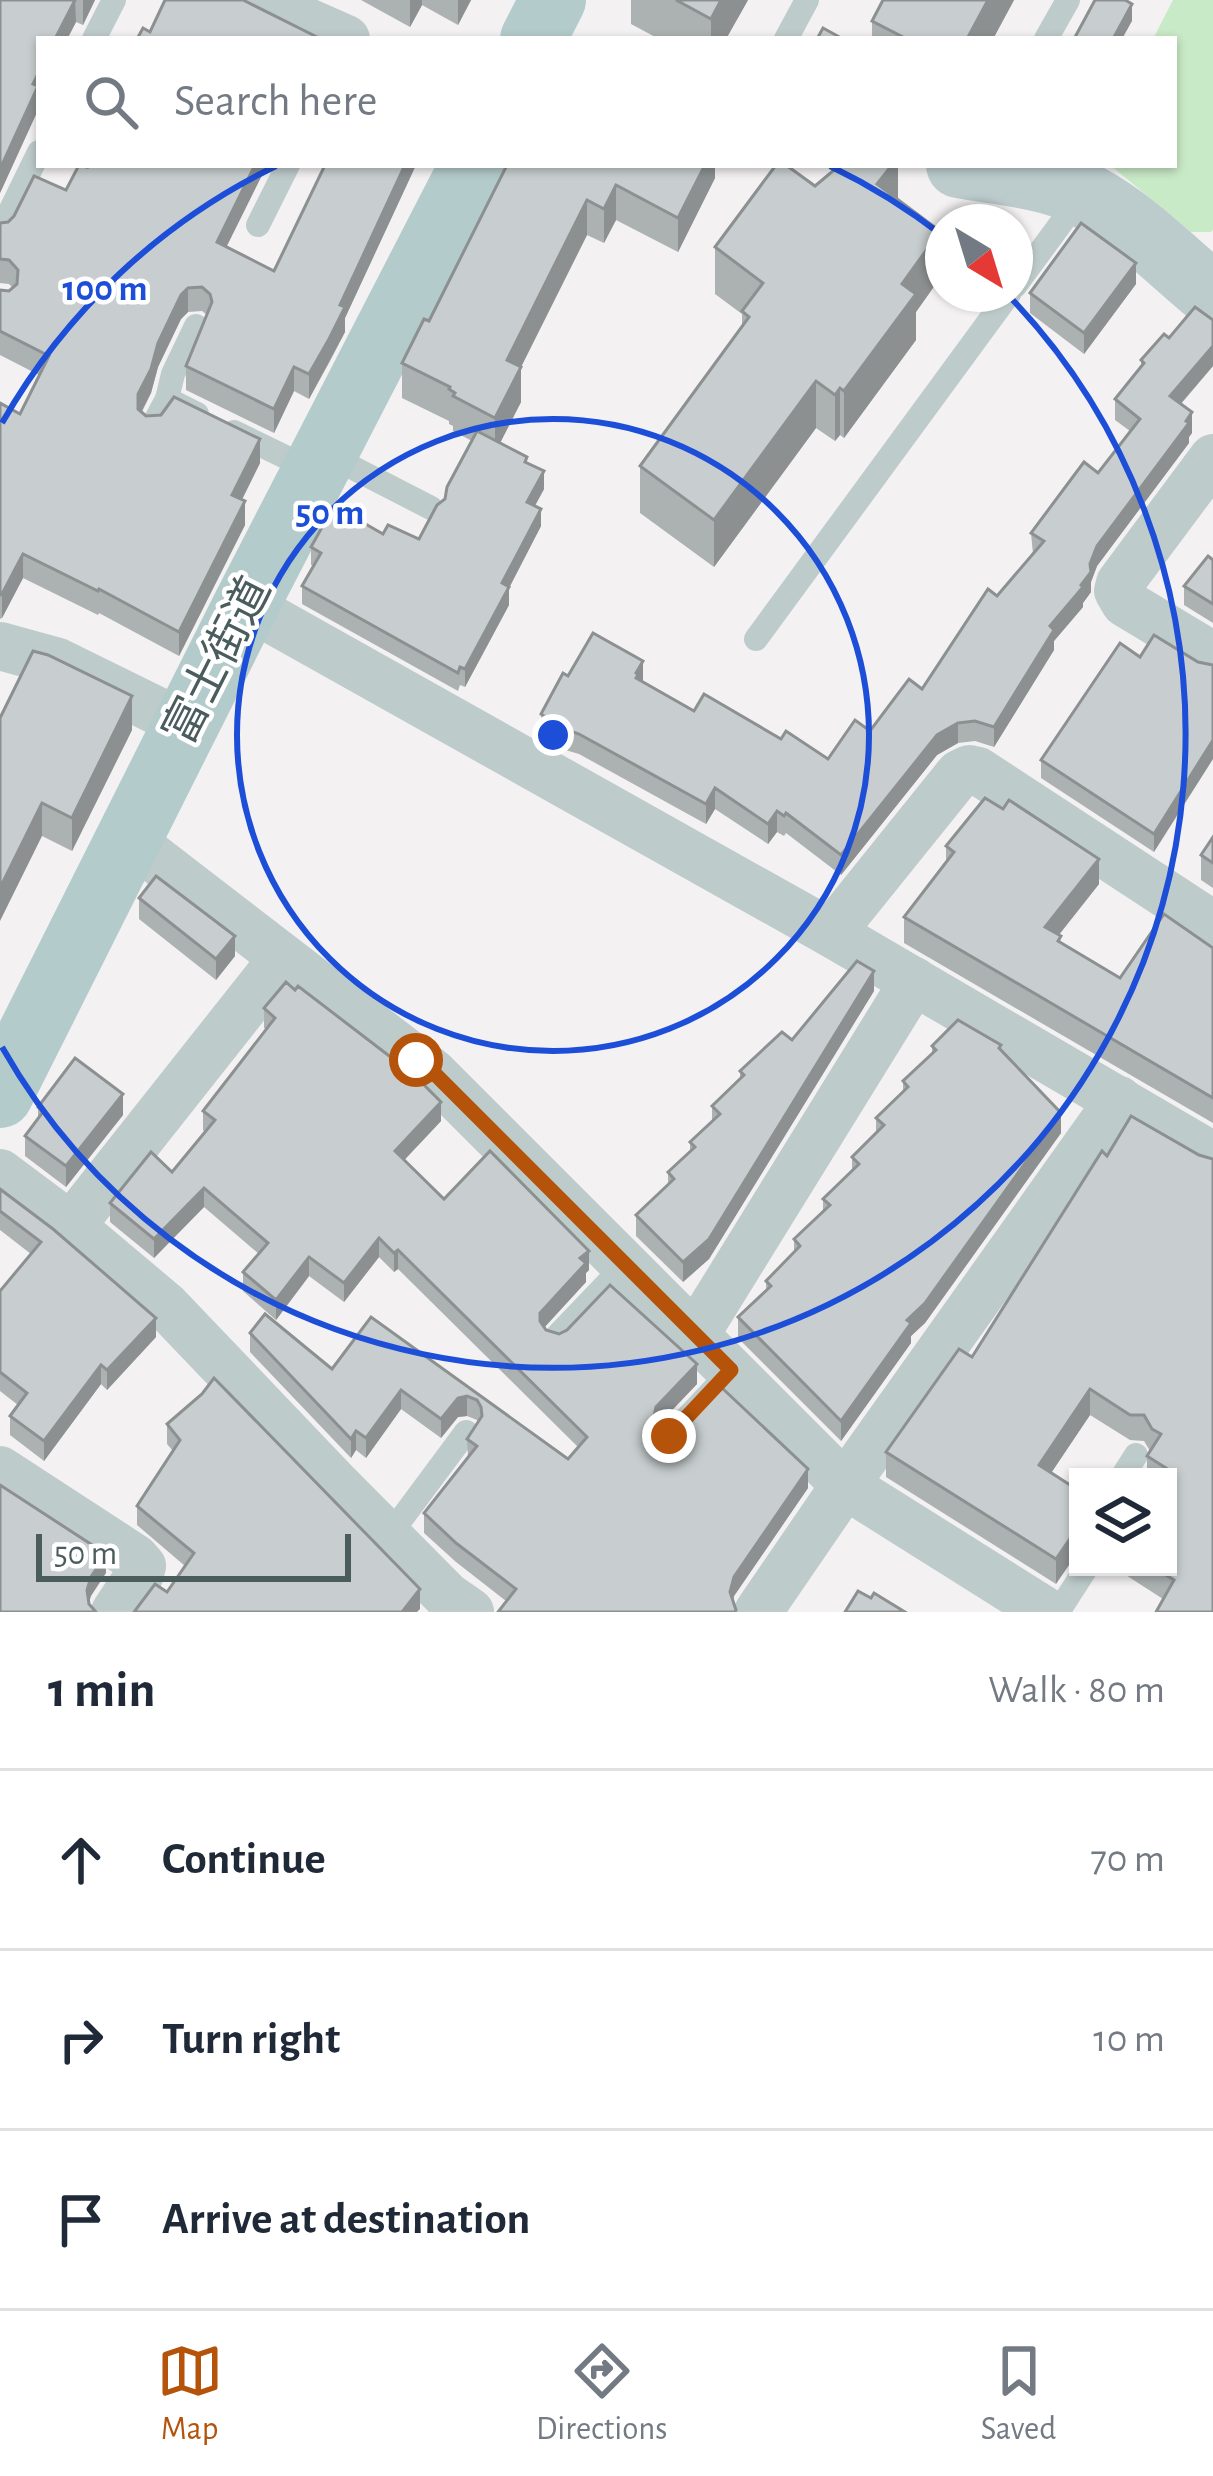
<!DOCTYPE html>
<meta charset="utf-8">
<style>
body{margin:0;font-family:"Alegreya Sans","Noto Sans JP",sans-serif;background:#f6f6f7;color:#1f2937}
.controls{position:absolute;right:36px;bottom:36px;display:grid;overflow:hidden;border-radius:0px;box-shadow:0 3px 9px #0004}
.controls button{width:108px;height:108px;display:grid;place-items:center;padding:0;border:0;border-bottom:3px solid #e0e1e3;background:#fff;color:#1f2937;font:60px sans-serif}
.compass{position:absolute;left:925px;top:204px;width:108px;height:108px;border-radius:50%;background:#fff;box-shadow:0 3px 9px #0004;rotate:142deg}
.scale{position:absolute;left:36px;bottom:30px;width:315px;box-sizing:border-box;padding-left:12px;border:6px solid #4b5c5c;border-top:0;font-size:33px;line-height:42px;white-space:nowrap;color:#4b5c5c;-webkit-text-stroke:9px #fff;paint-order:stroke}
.stop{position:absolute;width:36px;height:36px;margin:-27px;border:9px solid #b45309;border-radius:50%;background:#fff}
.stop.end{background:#b45309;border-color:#fff;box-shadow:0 3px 12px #0008}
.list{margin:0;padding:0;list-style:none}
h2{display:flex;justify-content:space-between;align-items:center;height:156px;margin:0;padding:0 48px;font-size:51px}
h2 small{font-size:39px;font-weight:400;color:#747a83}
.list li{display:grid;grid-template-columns:78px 1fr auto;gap:36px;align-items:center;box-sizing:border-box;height:180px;padding:0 48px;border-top:3px solid #e0e1e3}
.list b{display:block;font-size:45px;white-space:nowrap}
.list em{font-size:39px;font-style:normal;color:#747a83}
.icon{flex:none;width:66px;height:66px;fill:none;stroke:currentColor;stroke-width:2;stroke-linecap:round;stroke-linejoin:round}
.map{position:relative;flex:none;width:1213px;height:1612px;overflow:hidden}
.search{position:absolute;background:#fff;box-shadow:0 3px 9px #0004;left:36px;right:36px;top:36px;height:132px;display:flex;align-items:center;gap:30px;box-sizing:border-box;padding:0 42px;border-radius:0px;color:#747a83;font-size:45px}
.sheet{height:696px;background:#fff}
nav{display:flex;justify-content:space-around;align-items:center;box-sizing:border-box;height:168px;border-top:3px solid #e0e1e3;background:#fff;font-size:33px;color:#747a83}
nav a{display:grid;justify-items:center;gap:6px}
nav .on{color:#b45309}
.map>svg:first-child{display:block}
</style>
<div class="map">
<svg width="1213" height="1612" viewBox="0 0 1213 1612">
<rect width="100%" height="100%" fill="#f3f1f2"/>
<polygon fill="#c9eac6" points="1173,0 1213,0 1213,230 1211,232 1191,232 1110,165 1174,165 1174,39 1153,39"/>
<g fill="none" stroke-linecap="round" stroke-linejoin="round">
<g stroke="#becbcb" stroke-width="24">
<polyline points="94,39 114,0"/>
<polyline points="786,39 807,0"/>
<polyline points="1046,39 1068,0"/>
<polyline points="258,225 288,165"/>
<polyline points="0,232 39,152"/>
<polyline points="1015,286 1081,196"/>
<polyline points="167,399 173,374 196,326"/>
<polyline points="153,425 167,399 197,414"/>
<polyline points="234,432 310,469"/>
<polyline points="328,455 431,508"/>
<polyline points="756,639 1009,294"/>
<polyline points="556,1337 625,1265"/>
<polyline points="669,1437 731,1371"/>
<polyline points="1122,1477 1136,1455"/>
<polyline points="388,1537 466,1432"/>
<polyline points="1058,1612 1087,1567"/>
</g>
<g stroke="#becbcb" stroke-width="48">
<polyline points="258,0 346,39"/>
<polyline points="1213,458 1120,583 1118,591 1125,603 1213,656"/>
<polyline points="246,605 831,933 1213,1156"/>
<polyline points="0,646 58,662 186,725"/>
<polyline points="129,839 433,1073 845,1485 1047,1612"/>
<polyline points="831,933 959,774 969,769 978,771 1213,925"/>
<polyline points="0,1173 71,1226 166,1306 333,1481 447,1596 470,1612"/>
<polyline points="71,1226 283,958"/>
<polyline points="695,1335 914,981"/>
<polyline points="0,1470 135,1558 142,1566 140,1574 115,1612"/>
<polyline points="758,1612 845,1485 1119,1100"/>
</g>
<path stroke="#bccccd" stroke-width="66" d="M 959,165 C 991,171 1031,174 1061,185 C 1119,205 1166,257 1213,295"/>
<g stroke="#b4cbcc" stroke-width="66">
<polyline points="533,39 553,0"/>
<polyline points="0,1095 246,605 473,165"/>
</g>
</g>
<g fill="#acb1b2">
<polygon points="0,0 95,0 83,25 76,22 38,98 38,110 0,193"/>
<polygon points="361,0 471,0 458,25 422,5 410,27"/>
<polygon points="631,0 748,0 726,39 659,39 631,24"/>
<polygon points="883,0 1014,0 993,39 872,39 872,21"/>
<polygon points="87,165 267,165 226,247 274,271 325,165 416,165 345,318 345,332 329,363 309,399 294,391 274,433 186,390 186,366 207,315 202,311 188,312 181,319 158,367 151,393 142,412 146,416 260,463 242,500 245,525 179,656 99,613 98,615 23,578 2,618 0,619 0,403 20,414 39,375 0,355 0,290 9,291 13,288 9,284 0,283 0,223 8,222 66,190"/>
<polygon points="507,165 715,165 715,178 678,252 616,220 604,243 587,235 521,367 521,402 500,443 527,464 544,489 535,506 541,526 509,588 509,605 465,687 460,685 458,691 302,604 302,586 314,566 311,565 311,547 383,534 419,539 445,499 472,441 453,431 453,426 449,424 449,421 402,398 402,363 429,321"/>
<polygon points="898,165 898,200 940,278 916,312 916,340 844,438 840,435 835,441 816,428 714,567 640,513 640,466 742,326 742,314 715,294 715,247 815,186"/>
<polygon points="1136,284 1084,354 1030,313 1030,293"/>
<polygon points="1141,360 1213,366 1181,404 1192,433 1189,437 1189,443 1097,566 1091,582 1091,592 1083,603 1083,607 1054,641 1054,650 994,747 975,741 958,743 937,755 841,875 786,833 784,836 777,832 768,844 715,809 706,824 579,754 562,749 541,734 541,714 568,676 643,682 694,711 781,739 828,759 870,731 922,689 1033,554 1031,533 1098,473 1130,431 1115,420 1115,399 1141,366"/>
<polygon points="1213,560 1213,623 1184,605 1184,586"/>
<polygon points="1140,657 1198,662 1154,852 1041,778 1041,760"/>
<polygon points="0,718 132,730 72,851 42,836"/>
<polygon points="1213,837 1213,888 1201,880 1201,855"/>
<polygon points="946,846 1099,884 1059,935 1061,943 1120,978 1213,948 1213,1123 904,943 904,917 946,863"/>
<polygon points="139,898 235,956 216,980 139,919"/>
<polygon points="874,991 709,1259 683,1282 636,1236 636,1215 668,1185 668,1172 690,1152 690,1142 712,1122 712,1106 740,1079 740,1071"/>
<polygon points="264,1008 441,1121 404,1160 444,1199 589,1270 586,1273 586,1282 544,1328 546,1330 697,1384 656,1427 659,1431 808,1488 734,1596 733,1601 736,1612 506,1601 456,1562 424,1533 424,1513 468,1458 467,1439 478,1422 477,1420 467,1416 458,1417 441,1438 401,1409 366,1458 356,1450 351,1458 250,1352 250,1333 332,1369 371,1317 568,1459 578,1447 398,1269 394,1272 379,1257 344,1302 309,1276 276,1320 243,1291 243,1272 259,1254 204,1207 154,1258 110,1222 110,1203 172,1172 205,1132 203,1130 203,1111 266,1029 264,1028"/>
<polygon points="932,1046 1001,1051 1061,1133 925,1323 911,1336 911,1343 841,1441 738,1338 738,1317 766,1291 766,1281 794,1252 794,1239 823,1211 823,1199 852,1171 852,1157 876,1133 876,1118 903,1092 903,1081 932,1054"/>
<polygon points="38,1107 123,1115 66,1187 25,1156 25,1136 38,1119"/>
<polygon points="1102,1151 1213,1612 1163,1599 1118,1570 1118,1567 1168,1567 1168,1477 1147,1477 1147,1456 1150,1451 1144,1441 1130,1440 1090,1415 1051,1473 1078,1490 1056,1584 886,1477 886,1452 972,1357"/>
<polygon points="0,1189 156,1337 107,1390 101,1384 44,1461 10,1435 10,1416 18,1405 0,1391 0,1291 31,1254 0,1230"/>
<polygon points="167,1424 420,1609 167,1592 185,1566 137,1525 137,1506 173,1451 167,1444"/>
</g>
<g fill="#8c9091">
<polygon points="75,0 76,22 67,39 55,39"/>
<polygon points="83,0 95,0 83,25"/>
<polygon points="410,0 422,0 422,5 410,27"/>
<polygon points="458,0 471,0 458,25"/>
<polygon points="721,0 748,0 726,39 711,39 711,19"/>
<polygon points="988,0 1014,0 993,39 967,39"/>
<polygon points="1132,4 1132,21 1122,39 1113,39"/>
<polygon points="39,72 38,110 0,193 0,169"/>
<polygon points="255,165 267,165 217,266 217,242"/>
<polygon points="405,165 416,165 345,318 345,332 309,399 309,374"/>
<polygon points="705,165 715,165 715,178 678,252 678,218"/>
<polygon points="892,165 898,165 898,204 877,184"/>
<polygon points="616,185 616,220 604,243 604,209"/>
<polygon points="587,200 587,235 507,395 507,360"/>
<polygon points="940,231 940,278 916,312 916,340 844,438 844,391 902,284"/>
<polygon points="1136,263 1136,284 1084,354 1084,333"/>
<polygon points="188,288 188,312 181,319 158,367 151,393 138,418 138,394 158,343 181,295"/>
<polygon points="1213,346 1213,366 1170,416 1170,396"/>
<polygon points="294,367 294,391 274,433 274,409"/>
<polygon points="521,367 521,402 495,453 495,418"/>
<polygon points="816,381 816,428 714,567 714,520"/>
<polygon points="840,388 840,435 835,441 835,395"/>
<polygon points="1192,412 1192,433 1189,437 1189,443 1097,566 1091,582 1091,592 1083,603 1083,607 1054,641 1054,650 994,747 994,727 1050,626 1081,585 1097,546"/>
<polygon points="260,439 260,463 232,519 232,495"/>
<polygon points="544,471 544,489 527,520 527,502"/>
<polygon points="245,501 245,525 179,656 179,632"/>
<polygon points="541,509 541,526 509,588 509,605 465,687 465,669 502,583"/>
<polygon points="23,554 23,578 2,618 2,594"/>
<polygon points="643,661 643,682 638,689 636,673"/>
<polygon points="132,696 132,730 72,851 72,818"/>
<polygon points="958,723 958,743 937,755 841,875 841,855 937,735"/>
<polygon points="1213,740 1213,759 1154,852 1154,834"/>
<polygon points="715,788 715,809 706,824 706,804"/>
<polygon points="42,803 42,836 0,921 0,888"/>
<polygon points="777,811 777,832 768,844 768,824"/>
<polygon points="1099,859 1099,884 1045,952 1045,927"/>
<polygon points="235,936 235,956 216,980 216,959"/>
<polygon points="874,971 874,991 709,1259 683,1282 683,1262"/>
<polygon points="123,1094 123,1115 66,1187 66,1166"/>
<polygon points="441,1102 441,1121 395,1170 395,1151"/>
<polygon points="1061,1113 1061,1133 925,1323 911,1336 911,1343 841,1441 841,1421 907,1320"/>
<polygon points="204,1188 204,1207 154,1258 154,1239"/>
<polygon points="379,1238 379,1257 344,1302 344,1283"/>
<polygon points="398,1250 398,1269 394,1272 394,1253"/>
<polygon points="589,1251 589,1270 586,1273 586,1282 540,1332 540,1313 580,1258"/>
<polygon points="309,1257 309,1276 276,1320 276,1300"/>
<polygon points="156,1318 156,1337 107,1390 107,1370"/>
<polygon points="697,1364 697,1384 656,1427 653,1421 656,1407"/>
<polygon points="101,1365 101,1384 44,1461 44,1441"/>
<polygon points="1090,1389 1090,1415 1039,1491 1039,1465"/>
<polygon points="401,1390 401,1409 366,1458 366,1438"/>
<polygon points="467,1396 467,1416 458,1417 441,1438 441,1419 458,1398"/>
<polygon points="356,1431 356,1450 351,1458 351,1439"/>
<polygon points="808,1469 808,1488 734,1596 730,1611 730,1592 734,1577"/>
<polygon points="1078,1527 1078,1552 1056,1584 1056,1559"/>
<polygon points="106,1554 106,1573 91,1596 87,1609 87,1590 91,1577"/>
<polygon points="420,1589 420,1609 417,1612 402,1612"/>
</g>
<g fill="#c8cecf" stroke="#8c9091" stroke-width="3">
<polygon points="0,0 75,0 55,39 39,39 39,72 33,84 38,86 0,169"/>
<polygon points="165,0 243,0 319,38 137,39 143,28 150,32"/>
<polygon points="676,0 721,0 711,19"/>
<polygon points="883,0 988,0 967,39 907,39 872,21"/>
<polygon points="1095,0 1125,0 1132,4 1113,39 1074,39"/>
<polygon points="823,28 843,39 817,39"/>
<polygon points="79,165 87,167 87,165 255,165 217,242 274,271 325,165 405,165 340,305 345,307 329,339 309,374 294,367 274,409 186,366 212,302 210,294 202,287 188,288 181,295 158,343 151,369 138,394 138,409 146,416 161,415 174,397 260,439 232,495 245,501 179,632 99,589 98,591 23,554 2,594 0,595 0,403 20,414 49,356 0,331 0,290 9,291 17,284 18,270 9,260 0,259 0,223 8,222 14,216 34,176 66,190"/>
<polygon points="507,165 705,165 678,218 616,185 604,209 587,200 507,360 521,367 495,418 453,396 455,393 449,389 450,387 402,363 424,319 429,321"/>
<polygon points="776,165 786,165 815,186 840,165 892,165 877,184 940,231 902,284 916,294 844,391 840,388 835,395 816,381 714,520 640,466 749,317 742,311 763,283 715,247"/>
<polygon points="1081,223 1136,263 1084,333 1030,293"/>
<polygon points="1195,307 1213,320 1213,346 1170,396 1192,412 1186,421 1189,423 1097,546 1090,564 1091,572 1081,585 1083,587 1050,626 1054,630 994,727 975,721 958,723 937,735 841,855 786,813 784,816 777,811 768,824 715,788 706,804 579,734 562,728 541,714 563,673 568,676 593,633 643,661 636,673 638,675 636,678 694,711 704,694 781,739 786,731 828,759 855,720 870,731 909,679 922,689 988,589 997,596 1044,541 1031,533 1084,462 1098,473 1140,419 1115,399 1144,363 1141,360 1164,334 1169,338"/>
<polygon points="477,431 527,457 525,462 544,471 527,502 541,509 502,583 509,587 465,669 460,667 458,673 302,586 321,553 311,547 334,506 383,534 388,525 419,539 437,505 445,499 447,487"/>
<polygon points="1208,556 1213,560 1213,604 1184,586"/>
<polygon points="1154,635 1198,662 1213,665 1213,740 1154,834 1041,760 1120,643 1140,657"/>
<polygon points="33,651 48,655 132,696 72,818 42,803 0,888 0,718"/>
<polygon points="985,798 1003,809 1009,800 1099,859 1045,927 1061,936 1058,941 1120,978 1164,914 1213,948 1213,1098 904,917 954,852 946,846"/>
<polygon points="1213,837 1213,863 1201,855"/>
<polygon points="156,876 235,936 216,959 139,898"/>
<polygon points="857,961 874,971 709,1239 683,1262 636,1215 674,1179 668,1172 695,1147 690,1142 720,1114 712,1106 744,1075 740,1071 782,1032 792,1040"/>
<polygon points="286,982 295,990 298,986 414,1075 441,1102 395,1151 444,1199 490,1151 589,1251 580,1258 586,1263 540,1313 540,1321 546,1330 559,1334 567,1330 610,1285 697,1364 656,1407 653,1421 659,1431 673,1434 680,1430 721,1387 808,1469 734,1577 730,1592 736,1610 735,1612 498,1612 516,1589 456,1543 424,1513 477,1446 467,1439 482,1416 481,1407 477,1400 467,1396 458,1398 441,1419 401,1390 366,1438 356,1431 351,1439 250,1333 265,1314 332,1369 371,1317 568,1459 587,1437 398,1250 394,1253 379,1238 344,1283 309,1257 276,1300 243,1272 268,1243 204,1188 154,1239 110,1203 151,1152 172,1172 215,1120 203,1111 275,1018 264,1008"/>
<polygon points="958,1020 1001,1045 999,1048 1061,1113 925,1303 907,1320 911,1323 841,1421 738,1317 771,1286 766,1281 800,1246 794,1239 830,1205 823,1199 859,1164 852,1157 884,1125 876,1118 908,1087 903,1081 936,1050 932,1046"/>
<polygon points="75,1058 123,1094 66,1166 25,1136 43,1112 38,1107"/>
<polygon points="1131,1116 1199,1155 1213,1159 1213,1612 1156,1612 1174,1580 1153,1567 1168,1567 1168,1477 1161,1477 1166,1468 1147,1456 1161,1434 1152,1429 1144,1415 1130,1415 1090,1389 1039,1465 1078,1490 1078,1527 1056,1559 886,1452 959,1349 972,1357 1102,1151 1107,1156"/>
<polygon points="0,1189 53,1229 156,1318 107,1370 101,1365 44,1441 10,1416 27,1393 0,1372 0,1291 41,1242 0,1211"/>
<polygon points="214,1378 420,1589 402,1612 134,1612 155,1584 167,1592 194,1553 137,1506 180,1440 167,1424 202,1394"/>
<polygon points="0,1485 106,1554 91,1577 87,1590 89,1604 96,1612 0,1612"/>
<polygon points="858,1591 871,1598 874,1593 905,1612 845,1612"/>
</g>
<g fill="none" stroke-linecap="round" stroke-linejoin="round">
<polyline stroke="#b45309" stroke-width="15" points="416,1060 434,1073 731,1370 669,1436"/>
</g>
<g fill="none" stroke="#1d4ed8" stroke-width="6">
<circle cx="553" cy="735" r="316"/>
<path d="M2 423A633 633 0 0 1 276 166M830 166A633 633 0 0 1 943 236M1008 295A633 633 0 1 1 2 1047"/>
</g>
<g text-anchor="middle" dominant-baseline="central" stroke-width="9" stroke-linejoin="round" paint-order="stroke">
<g font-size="45" fill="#4b5c5c" stroke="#fff">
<text transform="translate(218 661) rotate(-63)">富士街道</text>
</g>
</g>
<circle cx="553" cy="735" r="18" fill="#1d4ed8" stroke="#fff" stroke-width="6"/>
<g font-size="36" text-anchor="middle" font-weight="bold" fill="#1d4ed8" stroke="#fff" stroke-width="9" stroke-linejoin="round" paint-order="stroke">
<text x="105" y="300">100 m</text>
<text x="330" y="524">50 m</text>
</g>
</svg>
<div class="controls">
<button><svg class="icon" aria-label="layers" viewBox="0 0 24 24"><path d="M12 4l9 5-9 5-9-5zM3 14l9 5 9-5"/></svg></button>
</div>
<svg class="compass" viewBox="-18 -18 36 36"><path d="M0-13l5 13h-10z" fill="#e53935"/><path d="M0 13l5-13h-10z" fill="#747a83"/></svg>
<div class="scale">50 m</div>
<div class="stop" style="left:416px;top:1060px"></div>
<div class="stop end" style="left:669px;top:1436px"></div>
<div class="search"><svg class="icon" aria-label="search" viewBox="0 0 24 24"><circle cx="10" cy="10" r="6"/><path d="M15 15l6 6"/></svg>Search here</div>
</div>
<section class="sheet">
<h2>1 min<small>Walk · 80 m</small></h2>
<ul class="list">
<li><svg class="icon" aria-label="ahead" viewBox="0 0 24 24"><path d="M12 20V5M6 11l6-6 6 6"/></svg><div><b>Continue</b></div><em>70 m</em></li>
<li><svg class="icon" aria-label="right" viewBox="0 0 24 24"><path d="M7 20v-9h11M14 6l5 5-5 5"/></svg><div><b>Turn right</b></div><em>10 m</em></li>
<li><svg class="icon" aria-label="arrive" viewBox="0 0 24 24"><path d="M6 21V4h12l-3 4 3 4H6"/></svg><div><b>Arrive at destination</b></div></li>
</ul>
</section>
<nav>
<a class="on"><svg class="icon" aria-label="map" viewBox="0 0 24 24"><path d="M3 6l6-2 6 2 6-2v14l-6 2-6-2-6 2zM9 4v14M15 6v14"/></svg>Map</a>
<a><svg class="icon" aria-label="directions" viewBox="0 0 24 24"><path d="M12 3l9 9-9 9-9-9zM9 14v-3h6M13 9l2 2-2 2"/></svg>Directions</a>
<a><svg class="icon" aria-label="saved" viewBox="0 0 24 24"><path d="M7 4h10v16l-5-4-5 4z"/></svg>Saved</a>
</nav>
